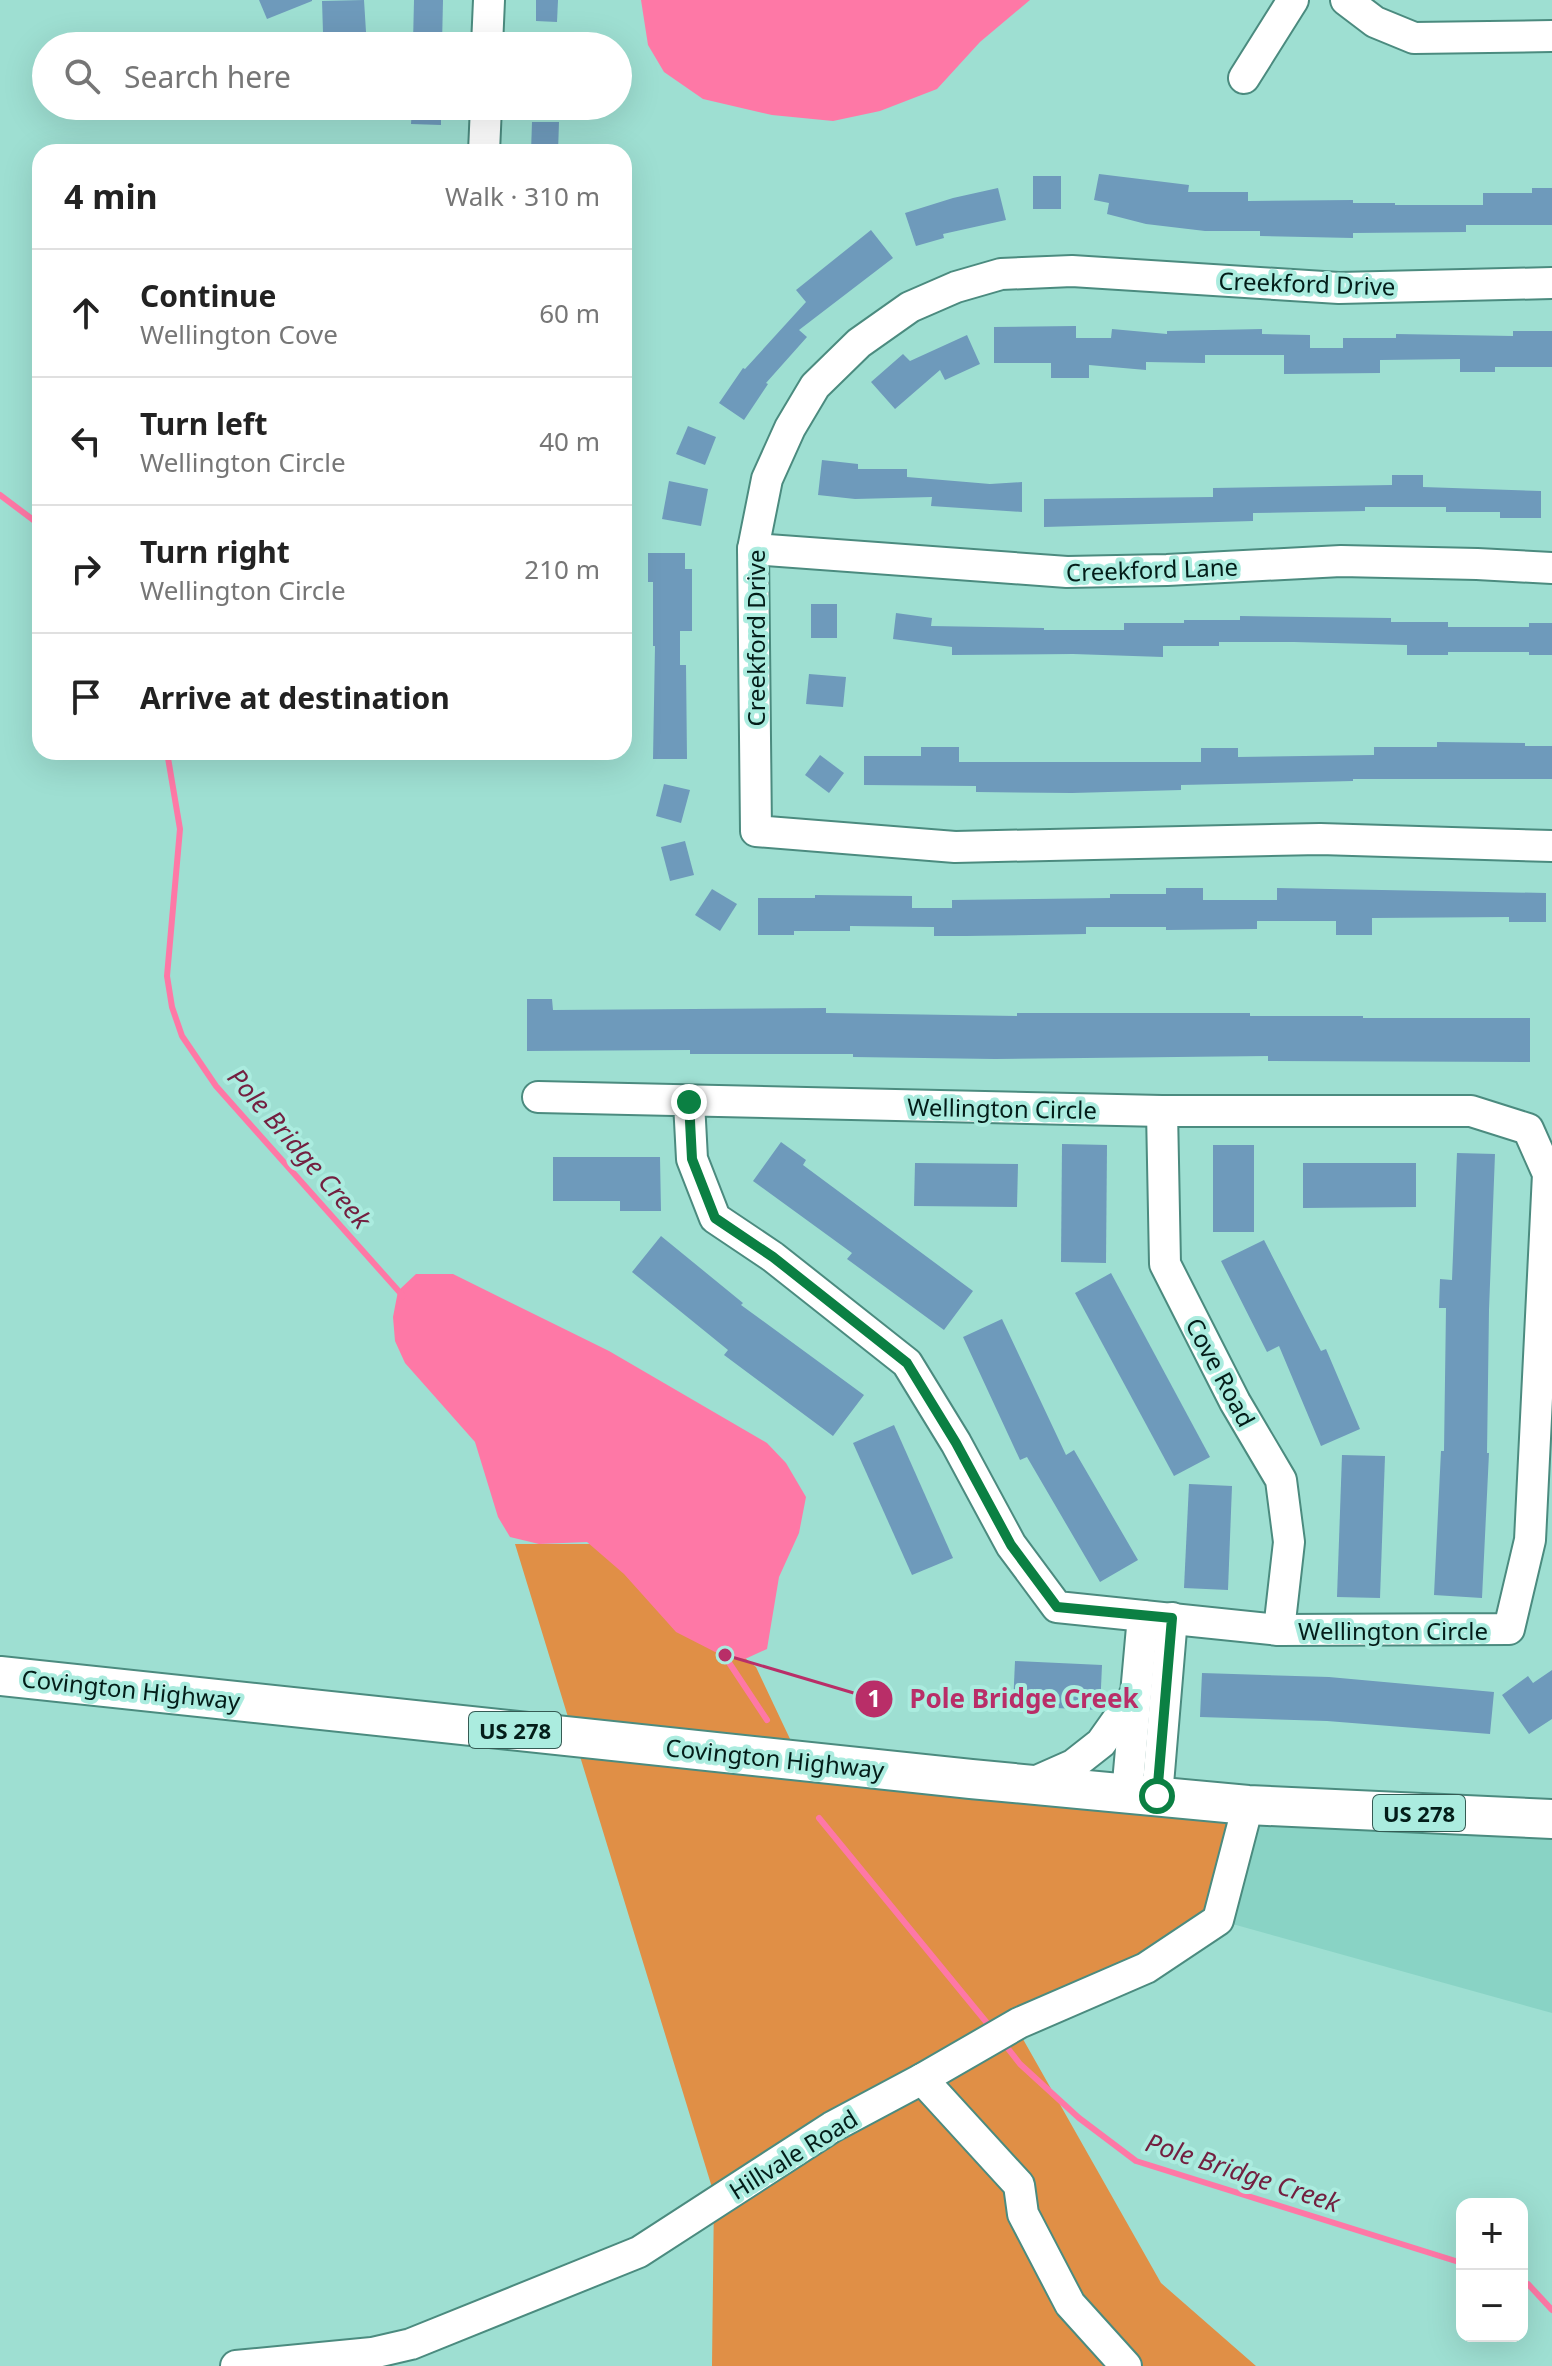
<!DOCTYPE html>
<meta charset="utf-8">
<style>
body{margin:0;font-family:"Noto Sans",sans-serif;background:#f2f2f2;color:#222}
.controls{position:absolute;right:24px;bottom:24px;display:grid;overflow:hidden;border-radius:16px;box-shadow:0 8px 32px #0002}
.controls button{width:72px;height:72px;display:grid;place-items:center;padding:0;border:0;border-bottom:2px solid #e0e0e0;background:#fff;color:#222;font:40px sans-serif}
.stop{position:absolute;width:24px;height:24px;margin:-18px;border:6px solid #0b8043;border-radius:50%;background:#fff}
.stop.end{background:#0b8043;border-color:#fff;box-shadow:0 2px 8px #0008}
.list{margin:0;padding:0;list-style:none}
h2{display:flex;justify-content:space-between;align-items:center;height:104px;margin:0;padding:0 32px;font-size:34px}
h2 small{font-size:26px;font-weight:400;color:#767676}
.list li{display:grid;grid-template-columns:52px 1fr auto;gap:24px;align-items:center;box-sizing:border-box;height:128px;padding:0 32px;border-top:2px solid #e0e0e0}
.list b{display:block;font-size:30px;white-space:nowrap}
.list p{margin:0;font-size:26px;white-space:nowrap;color:#767676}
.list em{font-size:26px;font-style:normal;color:#767676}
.icon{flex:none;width:44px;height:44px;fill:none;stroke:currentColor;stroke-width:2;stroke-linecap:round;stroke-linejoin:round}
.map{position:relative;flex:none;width:1552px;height:2366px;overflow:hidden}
.search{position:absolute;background:#fff;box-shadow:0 8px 32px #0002;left:32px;top:32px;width:600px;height:88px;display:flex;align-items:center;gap:20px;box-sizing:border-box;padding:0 28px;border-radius:44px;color:#767676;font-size:30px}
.panel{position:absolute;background:#fff;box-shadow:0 8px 32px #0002;left:32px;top:144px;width:600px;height:616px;border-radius:24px}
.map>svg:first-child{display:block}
</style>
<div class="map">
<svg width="1552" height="2366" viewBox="0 0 1552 2366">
<rect width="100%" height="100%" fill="#9edfd2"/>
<polygon fill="#89d3c5" points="1243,1823 1552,1826 1552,2013 1218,1920"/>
<polygon fill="#e08f46" points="515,1544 603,1544 756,1667 799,1758 1243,1818 1218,1920 1015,2025 1161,2283 1256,2366 712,2366 714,2194"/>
<g fill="#fe78a6">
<polygon points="641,0 1030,0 980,42 937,89 880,111 833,121 772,115 703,99 664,72 648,45"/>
<polygon points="416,1274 453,1274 609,1351 767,1443 786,1463 806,1497 799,1533 779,1577 767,1649 745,1659 721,1655 676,1632 624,1574 587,1542 539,1544 510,1537 498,1517 475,1442 405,1363 395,1341 393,1317 398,1291"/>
</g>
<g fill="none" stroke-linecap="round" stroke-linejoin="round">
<g stroke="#fe78a6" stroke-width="6">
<polyline points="0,495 40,525"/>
<polyline points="167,752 180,829 167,976 172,1007 182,1036 216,1086 403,1296"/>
<polyline points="720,1649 767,1720"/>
<polyline points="819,1818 992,2029"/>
<polyline points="1002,2041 1020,2064 1079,2118 1136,2161 1462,2263"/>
<polyline points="1522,2282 1528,2284 1552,2310"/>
</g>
</g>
<g fill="#6e9abb">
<polygon points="259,0 312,0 312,1 267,19"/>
<polygon points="364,0 366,32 323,33 322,1"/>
<polygon points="414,0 443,0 442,44 413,43"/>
<polygon points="536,0 558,0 557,22 536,21"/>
<polygon points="412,106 441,106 441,125 411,124"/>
<polygon points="532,122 559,122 558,152 531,152"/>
<polygon points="1099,174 1189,185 1188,192 1248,192 1248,201 1353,200 1353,203 1395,203 1395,205 1483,205 1483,193 1532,193 1532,188 1552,188 1552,225 1466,225 1466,232 1353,233 1353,238 1260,236 1260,231 1205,231 1146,224 1107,214 1109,203 1094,200"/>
<rect x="1033" y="176" width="28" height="33"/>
<polygon points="998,188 1006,220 943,234 944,238 916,246 905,213 953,198"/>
<polygon points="871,230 893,258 799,330 807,337 766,383 768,384 744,420 719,403 743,368 745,369 806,302 796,290"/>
<polygon points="1076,326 1076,338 1111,338 1112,329 1167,334 1167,331 1262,329 1262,334 1310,335 1310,348 1343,348 1343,338 1396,338 1396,334 1513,336 1513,331 1552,331 1552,367 1495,367 1495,372 1460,372 1460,359 1380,360 1380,373 1284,374 1284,355 1205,355 1205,363 1146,362 1146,370 1089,365 1089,378 1051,378 1051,363 994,363 994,327"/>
<polygon points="967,335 980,364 945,380 940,370 895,409 871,382 903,354 910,361"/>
<polygon points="688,426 716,437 705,465 676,454"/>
<polygon points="822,460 858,464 858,469 907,469 907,477 990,484 1022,482 1022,512 931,506 932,497 855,499 818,495"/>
<polygon points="1392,475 1423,475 1423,487 1541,491 1541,518 1500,518 1500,512 1446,512 1446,507 1365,507 1365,511 1253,513 1253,521 1044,527 1044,499 1213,497 1213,488 1392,485"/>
<polygon points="669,481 708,489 701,526 662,519"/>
<polygon points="648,553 685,553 685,569 692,569 692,631 680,631 680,665 686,665 687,759 653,759 655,646 653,646 653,582 648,582"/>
<rect x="811" y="604" width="26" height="34"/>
<polygon points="896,613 932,618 931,626 1044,628 1044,630 1124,630 1124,623 1184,623 1184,620 1240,620 1240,616 1391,618 1391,622 1448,622 1448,627 1529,627 1529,623 1552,623 1552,655 1529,655 1529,652 1448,652 1448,655 1407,655 1407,645 1294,642 1219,642 1219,646 1163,646 1163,657 1073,654 952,655 952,647 893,639"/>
<polygon points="809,674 846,677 843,707 806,704"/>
<polygon points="1437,742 1525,743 1525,746 1552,746 1552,779 1353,779 1353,781 1181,785 1181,790 1072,793 976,792 976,786 864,785 864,756 921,756 921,747 959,747 959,762 1201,762 1201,748 1238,748 1238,757 1374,755 1374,747 1437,747"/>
<polygon points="820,755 844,773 829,793 805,775"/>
<polygon points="664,784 690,790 681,823 656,816"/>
<polygon points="685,841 694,875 670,881 661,847"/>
<polygon points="1166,888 1203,888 1203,900 1277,900 1277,888 1546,893 1546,922 1509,922 1509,917 1372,918 1372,935 1336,935 1336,921 1257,921 1257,929 1166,930 1166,927 1086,927 1086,934 966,936 934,936 934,927 850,926 850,931 794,931 794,935 758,935 758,898 815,898 815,895 912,896 912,908 952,908 952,900 1110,898 1110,894 1166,894"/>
<polygon points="712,889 737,904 720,931 695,915"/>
<polygon points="527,999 552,999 553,1010 826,1008 826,1013 1017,1016 1017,1013 1250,1013 1250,1016 1363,1016 1363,1018 1530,1018 1530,1062 1268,1061 1268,1056 995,1059 853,1057 853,1054 690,1054 690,1050 527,1051"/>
<polygon points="781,1142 806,1160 803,1165 973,1291 944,1330 847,1259 852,1253 753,1181"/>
<polygon points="1062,1144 1107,1145 1106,1263 1061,1262"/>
<rect x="1213" y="1145" width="41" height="87"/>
<polygon points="1457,1153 1495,1154 1489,1310 1487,1453 1489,1453 1482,1598 1434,1595 1441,1451 1444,1451 1446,1308 1439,1308 1440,1279 1452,1280"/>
<polygon points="553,1157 660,1157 661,1211 620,1211 620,1201 553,1201"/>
<polygon points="915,1163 1018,1164 1017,1207 914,1206"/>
<polygon points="1303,1163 1416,1163 1416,1207 1303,1208"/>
<polygon points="661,1236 743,1303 741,1305 864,1395 833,1436 724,1355 728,1350 632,1272"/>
<polygon points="1264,1240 1321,1351 1326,1349 1360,1429 1321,1446 1279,1346 1267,1352 1221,1261"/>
<polygon points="1111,1273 1210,1457 1174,1476 1075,1293"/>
<polygon points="1002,1319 1066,1455 1074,1450 1138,1560 1100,1582 1027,1457 1020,1460 963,1337"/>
<polygon points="894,1425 953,1558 912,1575 853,1443"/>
<polygon points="1342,1455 1385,1456 1380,1598 1337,1597"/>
<polygon points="1189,1484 1232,1486 1228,1590 1184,1588"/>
<polygon points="1015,1661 1102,1665 1100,1710 1013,1706"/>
<polygon points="1552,1670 1552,1719 1529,1734 1502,1695 1528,1676 1533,1683"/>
<polygon points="1202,1673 1329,1677 1494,1692 1490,1734 1327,1721 1200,1717"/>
</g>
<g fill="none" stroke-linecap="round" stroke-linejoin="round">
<g stroke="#4b8b7f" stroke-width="34">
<g id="minor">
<polyline points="1346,0 1375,22 1414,38 1552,36"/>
<polyline points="487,46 489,0"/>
<polyline points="1244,78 1293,0"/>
<polyline points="484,152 486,106"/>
<polyline points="1552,283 1339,288 1072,271 1001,274 956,287 910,307 859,343 815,386 790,428 767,479 753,549 756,831 955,847 1320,839 1552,846"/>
<polyline points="753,549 1067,572 1167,570 1341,561 1477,564 1552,568"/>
<polyline points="538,1097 1162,1111 1471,1111 1528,1129 1548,1174 1530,1540 1509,1629 1279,1630 1057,1607 1011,1545 956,1443 907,1363 773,1257 715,1218 692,1159 689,1102"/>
<polyline points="1162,1111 1165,1264 1235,1402 1281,1480 1289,1542 1279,1630"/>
<polyline points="1030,1784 1073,1765 1101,1743 1135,1695"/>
<polyline points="1127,1794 1143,1616"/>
<polyline points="1157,1796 1172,1618"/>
<polyline points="922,2079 1019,2185 1023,2214 1070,2304 1126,2366"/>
<polyline points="236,2366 372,2353 411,2344 639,2252 832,2127 922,2079 1019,2023 1146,1968 1218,1920 1248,1805"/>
</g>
</g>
<g stroke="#4b8b7f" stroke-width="42">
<polyline id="major" points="0,1676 971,1779 1248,1805 1552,1819"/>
</g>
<use href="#minor" stroke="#fff" stroke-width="30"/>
<use href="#major" stroke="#fff" stroke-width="38"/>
</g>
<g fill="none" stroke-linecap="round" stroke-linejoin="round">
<polyline stroke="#0b8043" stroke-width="10" points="689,1102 692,1159 715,1218 773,1257 907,1363 956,1443 1011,1545 1057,1607 1172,1618 1157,1796"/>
</g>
<g text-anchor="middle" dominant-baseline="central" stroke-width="8" stroke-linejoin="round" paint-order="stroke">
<g fill="#abecdf" stroke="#355b54" stroke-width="2">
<rect x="469" y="1712" width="92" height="36" rx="6"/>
<rect x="1373" y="1795" width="92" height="36" rx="6"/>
</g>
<g font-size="22" font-weight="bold" fill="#031d19">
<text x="515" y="1730">US 278</text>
<text x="1419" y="1813">US 278</text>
</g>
<g font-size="24" fill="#031d19" stroke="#abecdf">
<text transform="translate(1307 283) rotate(2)">Creekford Drive</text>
<text transform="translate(1152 569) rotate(-2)">Creekford Lane</text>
<text transform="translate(755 638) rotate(-90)">Creekford Drive</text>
<text transform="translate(1002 1108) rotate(1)">Wellington Circle</text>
<text transform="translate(1221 1372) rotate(62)">Cove Road</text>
<text x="1393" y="1630">Wellington Circle</text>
<text transform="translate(131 1689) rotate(6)">Covington Highway</text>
<text transform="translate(775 1758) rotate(6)">Covington Highway</text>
<text transform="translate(793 2154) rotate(-32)">Hillvale Road</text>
</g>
<g font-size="26" font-style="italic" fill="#732040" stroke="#abecdf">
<text transform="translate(300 1148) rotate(49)">Pole Bridge Creek</text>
<text transform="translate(1243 2172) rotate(18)">Pole Bridge Creek</text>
</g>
</g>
<path fill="none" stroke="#b92e68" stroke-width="3" d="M725 1655L874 1699"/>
<g fill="#b92e68" stroke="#abecdf" stroke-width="3">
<circle cx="725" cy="1655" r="8"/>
<circle cx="874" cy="1699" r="20"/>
</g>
<g font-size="24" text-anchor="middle" font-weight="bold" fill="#fff">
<text x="874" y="1707">1</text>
</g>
<g font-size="26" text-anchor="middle" font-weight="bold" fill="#b92e68" stroke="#abecdf" stroke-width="8" stroke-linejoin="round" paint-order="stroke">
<text x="1024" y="1708">Pole Bridge Creek</text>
</g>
</svg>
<div class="controls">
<button>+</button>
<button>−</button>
</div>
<div class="stop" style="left:1157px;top:1796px"></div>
<div class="stop end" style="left:689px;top:1102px"></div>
<div class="search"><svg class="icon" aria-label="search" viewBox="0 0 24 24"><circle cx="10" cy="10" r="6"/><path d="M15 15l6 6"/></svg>Search here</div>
<section class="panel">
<h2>4 min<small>Walk · 310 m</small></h2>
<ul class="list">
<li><svg class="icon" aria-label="ahead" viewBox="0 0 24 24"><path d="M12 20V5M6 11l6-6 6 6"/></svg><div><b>Continue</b><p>Wellington Cove</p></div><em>60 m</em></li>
<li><svg class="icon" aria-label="left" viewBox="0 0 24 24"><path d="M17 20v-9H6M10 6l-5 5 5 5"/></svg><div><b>Turn left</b><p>Wellington Circle</p></div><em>40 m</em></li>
<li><svg class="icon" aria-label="right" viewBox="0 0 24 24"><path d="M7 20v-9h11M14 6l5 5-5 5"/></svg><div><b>Turn right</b><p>Wellington Circle</p></div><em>210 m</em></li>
<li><svg class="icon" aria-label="arrive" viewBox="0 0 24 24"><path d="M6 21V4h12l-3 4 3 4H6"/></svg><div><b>Arrive at destination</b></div></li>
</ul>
</section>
</div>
